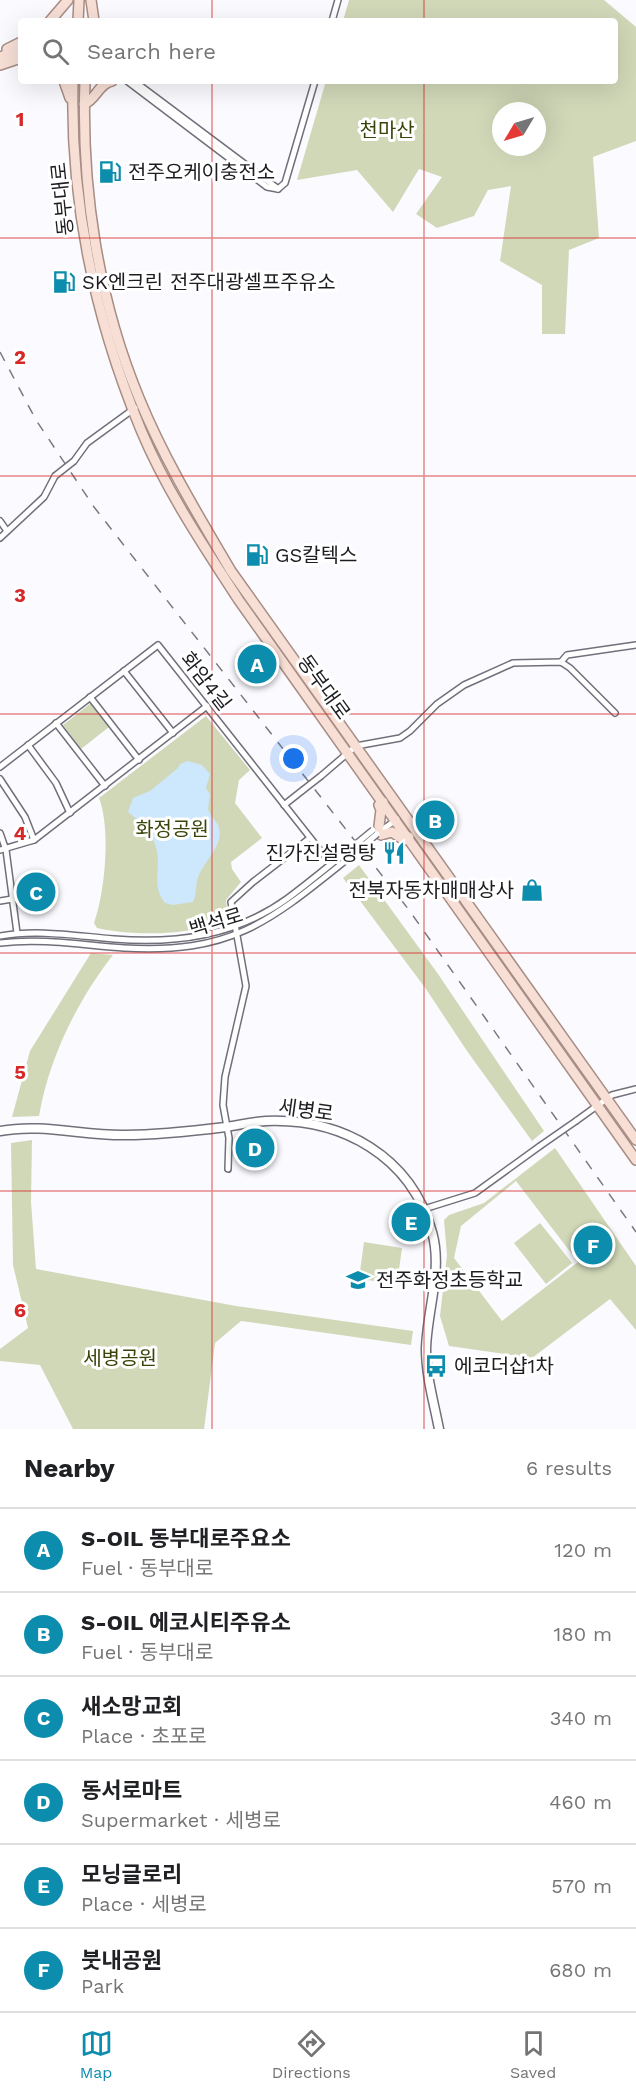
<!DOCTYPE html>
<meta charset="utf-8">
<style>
body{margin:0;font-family:"Work Sans","Noto Sans KR",sans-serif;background:#f2f2f2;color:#202124}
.compass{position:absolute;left:492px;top:102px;width:54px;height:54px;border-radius:50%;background:#fff;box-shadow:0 6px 24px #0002;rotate:232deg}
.you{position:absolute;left:294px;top:759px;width:21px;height:21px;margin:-15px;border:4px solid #fff;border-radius:50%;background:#1a73e8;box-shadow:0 0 0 9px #1a73e833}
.badge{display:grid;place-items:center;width:39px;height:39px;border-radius:50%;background:#0d8dad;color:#fff;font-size:20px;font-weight:700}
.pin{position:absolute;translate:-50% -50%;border:3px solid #fff;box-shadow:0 2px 6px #0006}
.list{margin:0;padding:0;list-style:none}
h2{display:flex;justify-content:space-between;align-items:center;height:78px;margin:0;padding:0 24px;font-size:26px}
h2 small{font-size:20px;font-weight:400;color:#757577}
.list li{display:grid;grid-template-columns:39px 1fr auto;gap:18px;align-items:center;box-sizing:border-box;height:84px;padding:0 24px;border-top:2px solid #e0e0e0}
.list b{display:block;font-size:22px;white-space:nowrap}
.list p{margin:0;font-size:20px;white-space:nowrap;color:#757577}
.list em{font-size:20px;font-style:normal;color:#757577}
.icon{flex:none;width:33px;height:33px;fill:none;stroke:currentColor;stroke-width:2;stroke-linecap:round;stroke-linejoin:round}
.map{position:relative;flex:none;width:636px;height:1429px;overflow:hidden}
.search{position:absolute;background:#fff;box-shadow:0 6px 24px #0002;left:18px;right:18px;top:18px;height:66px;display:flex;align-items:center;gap:15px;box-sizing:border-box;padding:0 21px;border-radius:6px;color:#757577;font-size:22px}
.sheet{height:582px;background:#fff}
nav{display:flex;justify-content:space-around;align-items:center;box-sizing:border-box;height:84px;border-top:2px solid #e0e0e0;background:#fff;font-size:16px;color:#757577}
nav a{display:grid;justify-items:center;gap:3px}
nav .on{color:#0d8dad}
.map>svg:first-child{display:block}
</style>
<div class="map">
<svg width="636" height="1429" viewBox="0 0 636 1429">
<rect width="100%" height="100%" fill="#fbfaff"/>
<g fill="#d1d8b8" fill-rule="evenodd">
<path d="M 349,0 L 604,0 L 636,27 L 636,141 L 593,157 L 599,238 L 569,250 L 565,334 L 542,334 L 542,285 L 500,261 L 511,186 L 488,190 L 474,216 L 437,228 L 416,214 L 442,177 L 419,169 L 393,212 L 357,170 L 297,180 L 326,81 L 615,81 L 615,21 L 343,21 ZM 501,111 L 537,111 L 537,147 L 501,147 Z"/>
<polygon points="91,703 109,727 81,749 63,725"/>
<path d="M 206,716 L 250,770 L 239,780 L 235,803 L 262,838 L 231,862 L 232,869 L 241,882 L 226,900 L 228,917 C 197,937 132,936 97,928 L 94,923 C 105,892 111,829 99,798 Z"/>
<polygon points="359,865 438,974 544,1131 532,1141 467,1051 426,989 343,878"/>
<path d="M 91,953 L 113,955 C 77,1001 49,1058 39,1116 L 12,1117 L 30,1051 Z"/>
<polygon points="32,1140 31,1202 36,1269 236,1306 413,1331 411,1345 241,1321 215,1343 204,1429 73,1429 40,1365 0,1361 0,1349 28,1328 13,1265 11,1143"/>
<path d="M 555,1148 L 636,1266 L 636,1330 L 610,1299 L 532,1358 L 449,1346 L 440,1316 L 447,1255 L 444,1220 L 449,1215 L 484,1203 ZM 516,1181 L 578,1262 L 502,1321 L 454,1258 L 461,1226 Z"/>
<polygon points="540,1223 572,1263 546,1284 514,1243"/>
<polygon points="364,1242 402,1248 397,1284 359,1279"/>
</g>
<path fill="#cde7fc" d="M 188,761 L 202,765 L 210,774 L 206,788 L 210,794 L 208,809 C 210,815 215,820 218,825 C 226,845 203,861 198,878 C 195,886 197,894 193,902 L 173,905 L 165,903 C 154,889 158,879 158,862 C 158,839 145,825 128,812 L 133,798 L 150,791 L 178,768 L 180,764 Z"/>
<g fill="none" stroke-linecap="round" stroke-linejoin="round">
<g stroke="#71707a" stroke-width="8">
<g id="street">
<polyline points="332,21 338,0"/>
<polyline points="127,81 267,187 278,189"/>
<polyline points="134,81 277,188"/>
<polyline points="278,189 285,183 315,81"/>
<polyline points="74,461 87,443 135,408"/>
<polyline points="0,521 7,531"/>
<polyline points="0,538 44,497 55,476"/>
<polyline points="561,662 567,655 636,645"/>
<polyline points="124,671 173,733"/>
<polyline points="90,697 139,760"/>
<polyline points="56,723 105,786"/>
<polyline points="28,745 56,783 70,813"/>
<polyline points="0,767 158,645 331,864"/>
<polyline points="321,776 356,746 400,738 410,731 437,704 464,685 513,663 561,662 570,668 615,713"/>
<polyline points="0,779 25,817 34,840"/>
<polyline points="284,805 303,790"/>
<polyline points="0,833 6,850 17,933"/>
<polyline points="378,833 397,819"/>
<polyline points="0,850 34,840 207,706"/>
<polyline points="0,901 12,899"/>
<path d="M 0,936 C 38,929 76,936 114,939 C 176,944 236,936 288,898 C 307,884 326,868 345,853"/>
<path d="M 0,943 C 42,938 82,945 124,948 C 233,954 269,922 350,857"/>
<polyline points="576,1121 612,1095 636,1089"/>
<polyline points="228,1169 229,1138 223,1105 225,1077 246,986 231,902 253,882 310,838"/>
<polyline points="424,1209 475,1193 540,1146"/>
</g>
</g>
<g stroke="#71707a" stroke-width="11">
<path id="secondary" d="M 0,1131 C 42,1123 84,1136 126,1135 C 159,1135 193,1131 226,1127 C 239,1125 252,1122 266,1121 C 342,1118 411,1156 432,1232 C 443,1270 427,1310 426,1349 C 426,1376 434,1403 439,1429"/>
</g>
<g stroke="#a78d84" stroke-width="12">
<g id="primary">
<polyline points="91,0 94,21"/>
<polyline points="50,21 68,0"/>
<polyline points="78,21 79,0"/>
<polyline points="7,54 7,49 21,42"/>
<polyline points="0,57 21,50"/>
<polyline points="0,65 21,58"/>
<polyline points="64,81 70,98"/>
<path d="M 73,81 C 70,202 95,319 141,430 C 166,490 203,545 238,599 L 636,1160"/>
<path d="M 85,81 C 81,188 98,299 139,398 C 164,459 198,515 231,571 L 636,1140"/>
<path d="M 84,104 C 96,100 98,84 112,81"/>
<polyline points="379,826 381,810 379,805 383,802"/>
<polyline points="379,832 381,835 392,832 404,840 409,837"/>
</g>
</g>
<use href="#street" stroke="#fff" stroke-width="5"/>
<use href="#secondary" stroke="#fff" stroke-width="8"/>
<use href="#primary" stroke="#f7dfd6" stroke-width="9"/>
<polyline stroke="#7a7a7e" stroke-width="1.5" stroke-dasharray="10 10" stroke-linecap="butt" points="0,352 36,420 94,507 409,910 636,1232"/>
<g stroke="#71707a" stroke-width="8" stroke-linecap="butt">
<g id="street-bridge">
<polyline points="55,476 74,461"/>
<polyline points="303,790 321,776"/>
<polyline points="345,853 373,830"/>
<polyline points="350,857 377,834"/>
<polyline points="540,1146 576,1121"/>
</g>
</g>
<use href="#street-bridge" stroke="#fff" stroke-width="5"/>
</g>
<path fill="none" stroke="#d62828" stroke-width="1.5" stroke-opacity="0.55" d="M 212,0 L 212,21M 424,0 L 424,21M 212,81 L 212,1429M 424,81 L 424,1429M 0,238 L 636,238M 0,476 L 636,476M 0,714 L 636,714M 0,953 L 636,953M 0,1191 L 636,1191"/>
<defs>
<g id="fuel-bare" transform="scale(1.8)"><path d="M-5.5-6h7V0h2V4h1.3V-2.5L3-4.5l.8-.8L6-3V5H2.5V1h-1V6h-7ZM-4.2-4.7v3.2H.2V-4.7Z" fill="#0d8dad" stroke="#fff" stroke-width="2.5" paint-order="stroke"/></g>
<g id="restaurant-bare" transform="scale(1.8)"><path d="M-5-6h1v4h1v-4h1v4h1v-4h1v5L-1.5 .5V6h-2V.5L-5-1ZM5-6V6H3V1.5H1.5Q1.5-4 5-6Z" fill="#0d8dad" stroke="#fff" stroke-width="2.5" paint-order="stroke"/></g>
<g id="shop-bare" transform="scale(1.8)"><path d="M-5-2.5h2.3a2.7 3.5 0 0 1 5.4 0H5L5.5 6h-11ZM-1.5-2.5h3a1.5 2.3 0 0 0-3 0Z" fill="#0d8dad" stroke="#fff" stroke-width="2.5" paint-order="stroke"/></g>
<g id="school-bare" transform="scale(1.8)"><path d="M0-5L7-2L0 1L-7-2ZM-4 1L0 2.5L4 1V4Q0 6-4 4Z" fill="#0d8dad" stroke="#fff" stroke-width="2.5" paint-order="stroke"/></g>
<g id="bus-bare" transform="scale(1.8)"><path d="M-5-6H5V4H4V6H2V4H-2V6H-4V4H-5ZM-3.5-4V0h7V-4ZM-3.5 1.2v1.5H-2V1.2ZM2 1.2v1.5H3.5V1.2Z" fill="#0d8dad" stroke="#fff" stroke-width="2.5" paint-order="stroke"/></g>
</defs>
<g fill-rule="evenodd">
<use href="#fuel-bare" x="110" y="172"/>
<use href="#fuel-bare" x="64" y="282"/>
<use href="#fuel-bare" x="257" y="555"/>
<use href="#restaurant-bare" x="394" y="853"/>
<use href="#shop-bare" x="532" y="890"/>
<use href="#school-bare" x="358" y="1280"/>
<use href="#bus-bare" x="436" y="1366"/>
</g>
<g text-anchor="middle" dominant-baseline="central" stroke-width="6" stroke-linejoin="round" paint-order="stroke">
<g font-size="20" fill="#3b4408" stroke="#fff">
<text x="387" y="130">천마산</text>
<text x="172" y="829">화정공원</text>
<text x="120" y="1358">세병공원</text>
</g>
<g font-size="20" fill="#1d1d21" stroke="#fff" text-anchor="start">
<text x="128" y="172">전주오케이충전소</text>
<text x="82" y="282">SK엔크린 전주대광셀프주유소</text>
<text x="275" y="555">GS칼텍스</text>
<text x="376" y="853" text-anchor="end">진가진설렁탕</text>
<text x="514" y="890" text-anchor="end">전북자동차매매상사</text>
<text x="376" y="1280">전주화정초등학교</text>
<text x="454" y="1366">에코더샵1차</text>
</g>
<g font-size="20" fill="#1d1d21" stroke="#fff">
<text transform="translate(62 199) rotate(-96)">동부대로</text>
<text transform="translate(206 681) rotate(52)">화암4길</text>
<text transform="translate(324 687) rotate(54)">동부대로</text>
<text transform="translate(216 922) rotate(-17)">백석로</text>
<text transform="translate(306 1110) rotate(8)">세병로</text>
</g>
</g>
<g font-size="20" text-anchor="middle" font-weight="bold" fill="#d62828" stroke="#fff" stroke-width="6" stroke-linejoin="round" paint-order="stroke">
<text x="20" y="126">1</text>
<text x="20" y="364">2</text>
<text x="20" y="602">3</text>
<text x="20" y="840">4</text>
<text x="20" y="1079">5</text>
<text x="20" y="1317">6</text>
</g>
</svg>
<svg class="compass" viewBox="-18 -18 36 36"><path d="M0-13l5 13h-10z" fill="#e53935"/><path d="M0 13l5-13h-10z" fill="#757577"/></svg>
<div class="you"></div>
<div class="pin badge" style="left:257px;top:664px">A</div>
<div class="pin badge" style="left:435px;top:820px">B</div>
<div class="pin badge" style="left:36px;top:892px">C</div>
<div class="pin badge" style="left:255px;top:1148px">D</div>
<div class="pin badge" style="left:411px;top:1222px">E</div>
<div class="pin badge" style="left:593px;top:1245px">F</div>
<div class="search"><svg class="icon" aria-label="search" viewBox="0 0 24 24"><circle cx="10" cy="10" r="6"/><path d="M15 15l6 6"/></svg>Search here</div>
</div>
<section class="sheet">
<h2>Nearby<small>6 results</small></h2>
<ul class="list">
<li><span class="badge">A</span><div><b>S-OIL 동부대로주요소</b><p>Fuel · 동부대로</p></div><em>120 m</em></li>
<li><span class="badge">B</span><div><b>S-OIL 에코시티주유소</b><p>Fuel · 동부대로</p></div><em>180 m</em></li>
<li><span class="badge">C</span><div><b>새소망교회</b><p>Place · 초포로</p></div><em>340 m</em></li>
<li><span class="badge">D</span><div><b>동서로마트</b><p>Supermarket · 세병로</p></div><em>460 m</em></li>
<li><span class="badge">E</span><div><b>모닝글로리</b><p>Place · 세병로</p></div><em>570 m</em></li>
<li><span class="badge">F</span><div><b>붓내공원</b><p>Park</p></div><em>680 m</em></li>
</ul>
</section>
<nav>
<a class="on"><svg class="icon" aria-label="map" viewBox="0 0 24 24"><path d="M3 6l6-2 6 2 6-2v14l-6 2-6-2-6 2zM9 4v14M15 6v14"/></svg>Map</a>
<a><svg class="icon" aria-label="directions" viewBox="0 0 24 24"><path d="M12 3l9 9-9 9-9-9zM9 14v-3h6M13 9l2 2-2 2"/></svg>Directions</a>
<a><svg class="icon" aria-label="saved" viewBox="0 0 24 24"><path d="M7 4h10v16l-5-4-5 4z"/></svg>Saved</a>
</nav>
